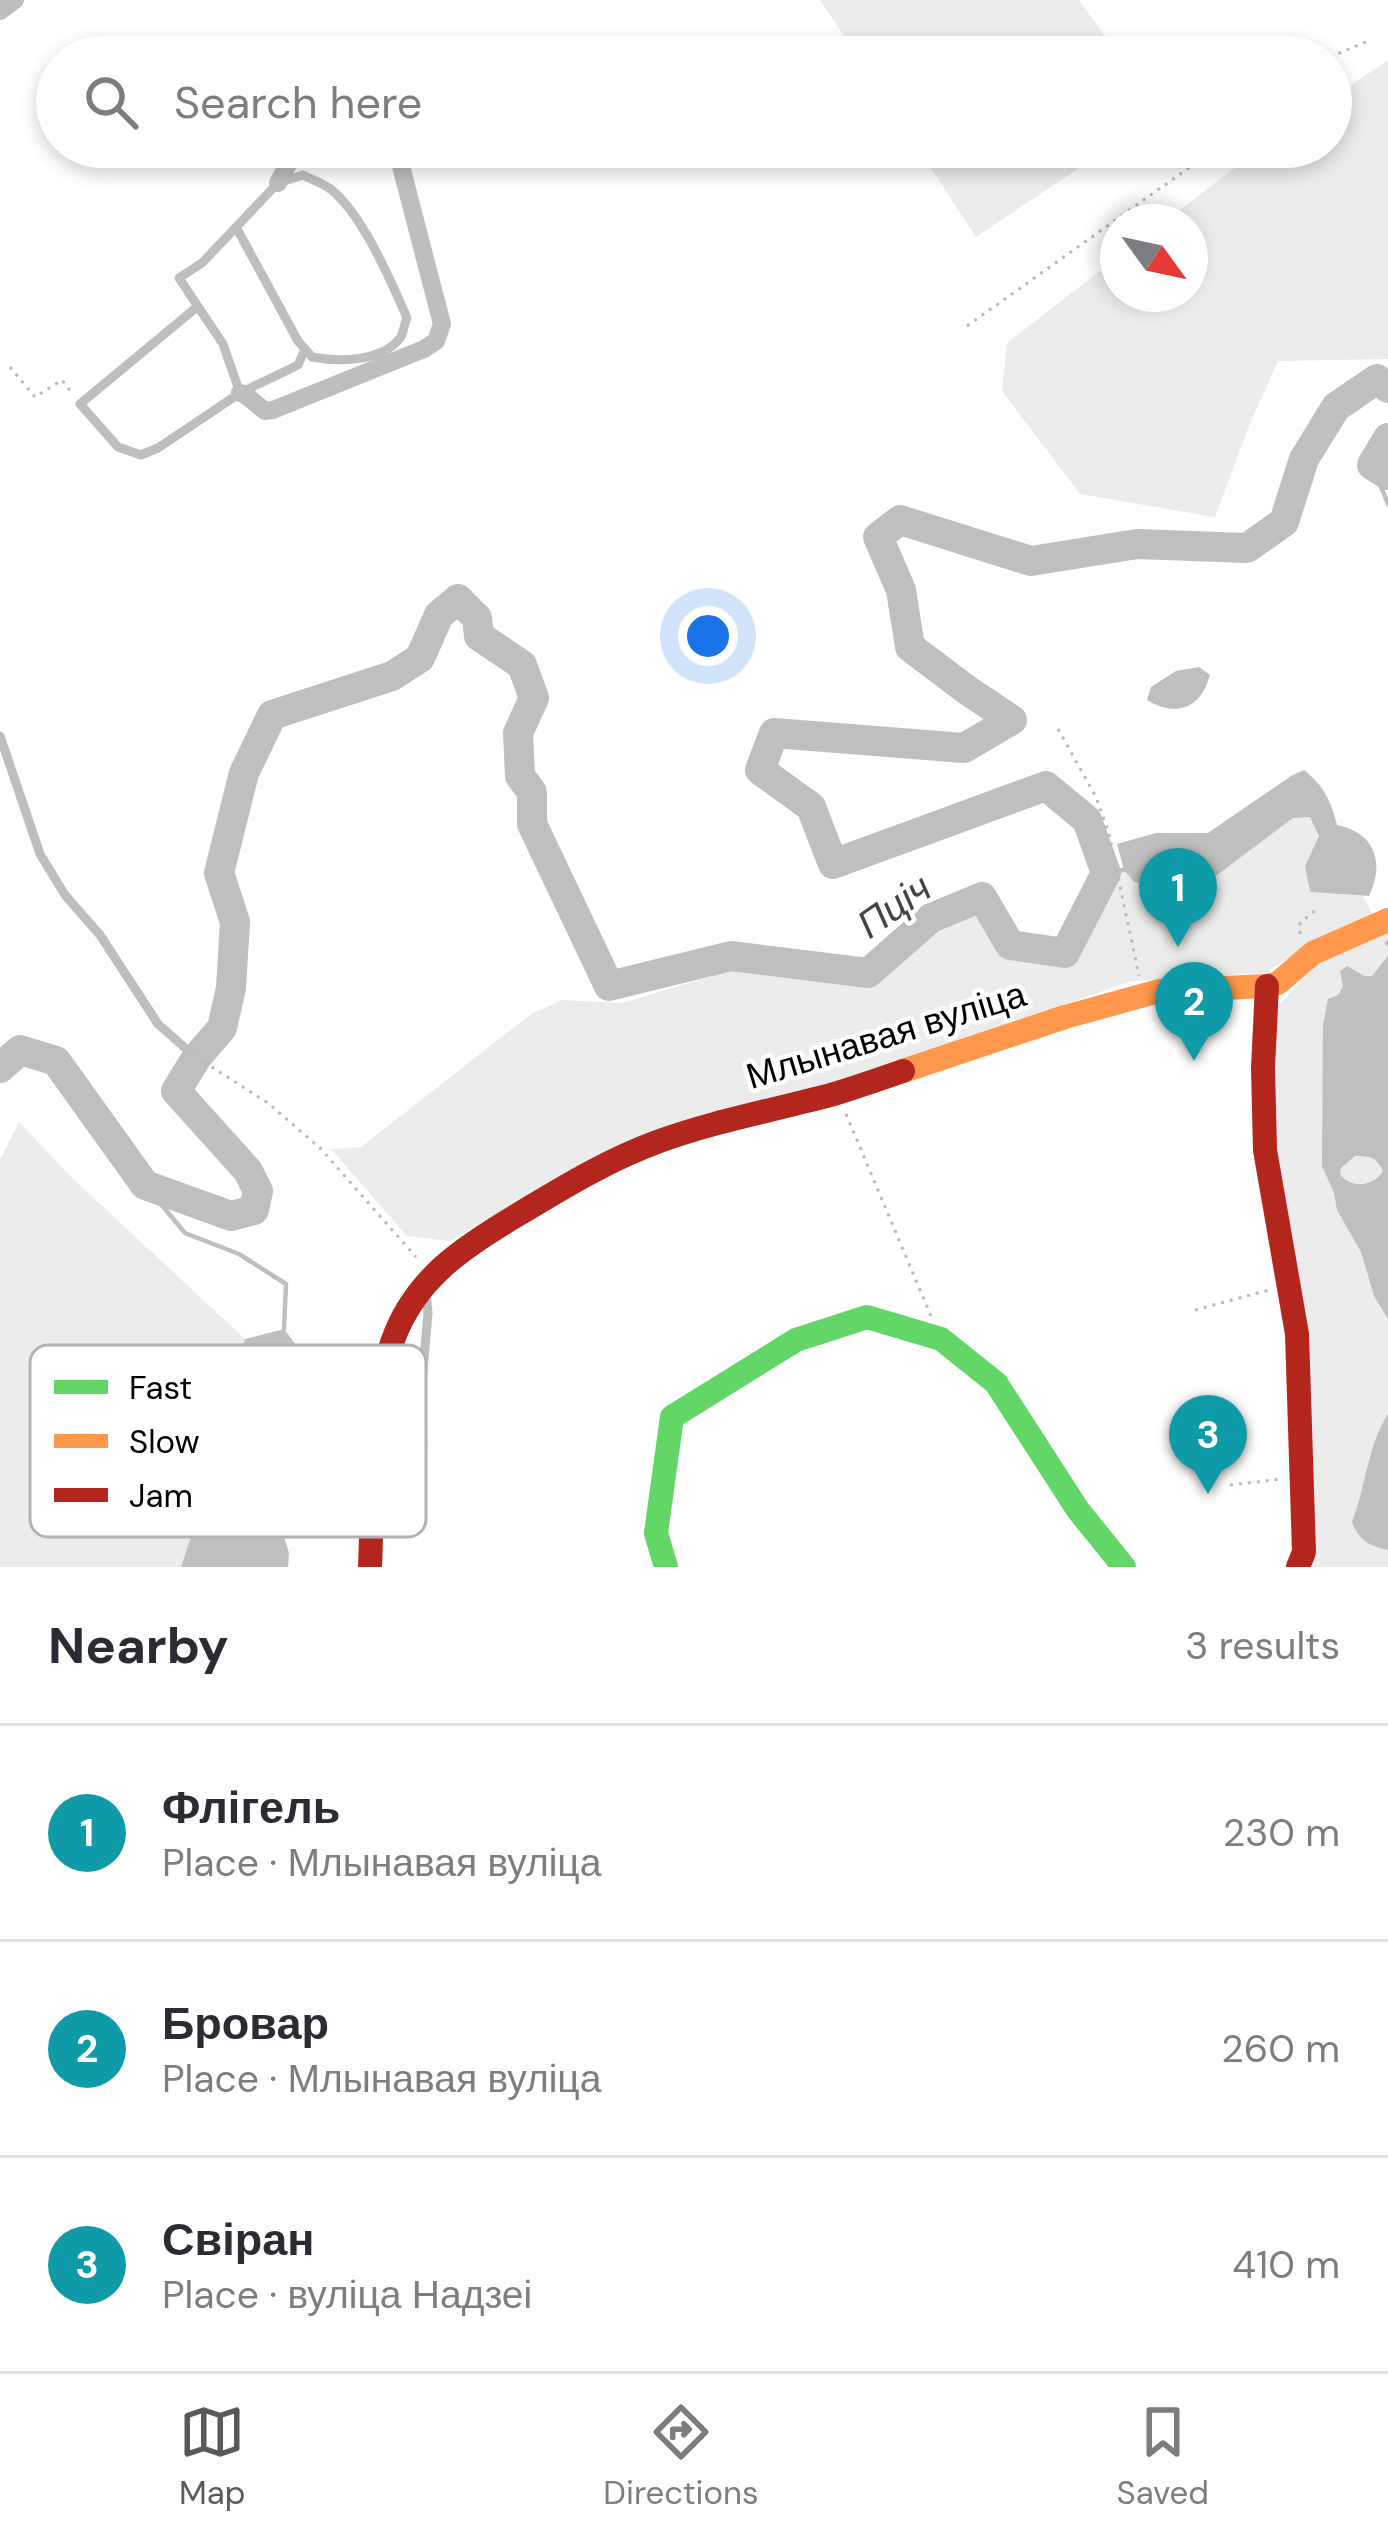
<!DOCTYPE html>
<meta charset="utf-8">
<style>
body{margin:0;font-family:"DM Sans",sans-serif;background:#f7f7f7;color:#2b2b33}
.compass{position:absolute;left:1100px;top:204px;width:108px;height:108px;border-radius:50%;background:#fff;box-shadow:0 6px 18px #0003;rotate:123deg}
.you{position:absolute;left:708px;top:636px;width:42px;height:42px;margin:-30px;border:9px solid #fff;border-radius:50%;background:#1a73e8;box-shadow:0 0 0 18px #1a73e833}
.badge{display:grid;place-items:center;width:78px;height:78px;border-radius:50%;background:#595959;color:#fff;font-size:39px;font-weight:700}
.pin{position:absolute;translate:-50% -99px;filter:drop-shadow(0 3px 6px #0008)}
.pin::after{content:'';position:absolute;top:63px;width:42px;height:36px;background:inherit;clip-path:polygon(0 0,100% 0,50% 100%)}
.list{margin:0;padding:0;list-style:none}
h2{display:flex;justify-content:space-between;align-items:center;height:156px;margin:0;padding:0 48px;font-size:51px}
h2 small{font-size:39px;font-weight:400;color:#7c7c81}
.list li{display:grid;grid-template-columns:78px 1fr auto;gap:36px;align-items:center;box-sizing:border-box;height:216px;padding:0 48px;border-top:3px solid #e1e1e2}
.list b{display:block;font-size:45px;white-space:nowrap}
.list p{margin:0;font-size:39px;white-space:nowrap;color:#7c7c81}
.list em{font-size:39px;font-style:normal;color:#7c7c81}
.icon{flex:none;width:66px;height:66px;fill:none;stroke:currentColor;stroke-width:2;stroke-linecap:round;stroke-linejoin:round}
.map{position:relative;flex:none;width:1388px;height:1567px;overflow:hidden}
.search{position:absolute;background:#fff;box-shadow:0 6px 18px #0003;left:36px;right:36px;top:36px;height:132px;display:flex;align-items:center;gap:30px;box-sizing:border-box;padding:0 42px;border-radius:66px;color:#7c7c81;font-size:45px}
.sheet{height:804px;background:#fff}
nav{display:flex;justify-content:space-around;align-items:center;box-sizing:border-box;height:168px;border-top:3px solid #e1e1e2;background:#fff;font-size:33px;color:#7c7c81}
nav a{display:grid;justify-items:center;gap:6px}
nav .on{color:#595959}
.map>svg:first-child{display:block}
</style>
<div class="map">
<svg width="1388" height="1567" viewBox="0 0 1388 1567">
<rect width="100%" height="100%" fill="#fff"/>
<g fill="#ececec">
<polygon points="820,0 1079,0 1120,57 858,57"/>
<polygon points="1388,60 1388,359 1278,361 1249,426 1215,517 1080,494 1002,391 1007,343 1118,257 1118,294 1190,294 1190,222 1164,222 1262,147 1331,147 1331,99"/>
<polygon points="917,147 1111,147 976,237"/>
<polygon points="1311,817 1319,836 1305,866 1310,892 1363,896 1373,916 1308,946 1266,973 1131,981 838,1087 550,1183 450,1241 407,1236 331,1149 361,1147 531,1014 562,1000 622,1003 729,971 870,976 932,921 980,903 1003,948 1067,957 1106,880 1113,880 1124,870 1134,882 1293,818"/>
<polygon points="1388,929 1388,1567 1313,1567 1310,1557 1272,1153 1277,1007 1320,961"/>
<polygon points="19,1122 70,1176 245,1339 234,1406 196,1567 0,1567 0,1160"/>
</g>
<g fill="#bfbfbf" fill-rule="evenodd">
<path d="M 1199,667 L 1210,675 C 1201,708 1177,718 1147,700 L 1151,687 L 1176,671 Z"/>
<path d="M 1304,770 C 1324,786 1331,801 1337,825 C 1375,833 1385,862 1369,896 L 1310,892 L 1305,866 L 1319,836 L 1310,817 L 1293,818 L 1213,878 L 1161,887 L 1134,882 L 1124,870 L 1117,844 L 1156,833 L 1208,833 L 1291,776 Z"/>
<path d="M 1388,956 L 1388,1319 L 1374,1296 L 1361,1252 L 1337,1210 L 1334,1193 L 1322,1166 L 1323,1025 L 1328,999 L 1338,995 L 1343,987 L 1340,971 L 1347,966 L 1364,976 L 1372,976 ZM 1355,1156 C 1370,1156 1376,1157 1383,1171 C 1373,1187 1351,1189 1340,1174 L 1341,1168 Z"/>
<polygon points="284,1329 315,1370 282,1530 289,1553 288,1567 181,1567 234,1407 230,1387 245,1339"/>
<path d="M 1388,1414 L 1388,1550 C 1369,1546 1359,1540 1352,1522 C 1366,1486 1367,1447 1388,1414 Z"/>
</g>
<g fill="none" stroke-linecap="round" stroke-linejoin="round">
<g stroke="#bfbfbf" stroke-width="4.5">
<polyline points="1372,465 1388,504"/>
<polyline points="1106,873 1128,869"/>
<polyline points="1387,943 1388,944"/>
<polyline points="145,1185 185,1233 239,1254 286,1284 284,1329"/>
</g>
<g stroke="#bfbfbf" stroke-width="30">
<polyline points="1388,438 1372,465 1388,475"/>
<polyline points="0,1068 20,1050 56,1061 145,1185 231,1216 254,1210 258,1191 248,1171 176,1091 197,1057 222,1028 231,988 235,922 219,873 244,773 272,715 392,676 420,658 439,615 458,599 477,618 479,636 522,665 534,698 518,733 520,776 532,792 532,824 609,986 731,956 868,973 931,918 982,897 1010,945 1065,953 1106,873 1087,820 1046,786 833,864 811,807 760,770 774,733 964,748 1012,720 967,690 910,647 901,590 878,537 900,520 1031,561 1137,544 1247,548 1284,522 1304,459 1336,407 1377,379 1388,388"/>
</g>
<g stroke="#b9b9b9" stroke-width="3" stroke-dasharray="3 6" stroke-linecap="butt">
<polyline points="1330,57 1368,41"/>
<polyline points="967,326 1218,147"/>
<polyline points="10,367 35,397 62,380 72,393"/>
<polyline points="1058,729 1096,797 1109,834 1139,976"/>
<polyline points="1300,934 1300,923 1318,908"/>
<polyline points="204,1062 268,1103 321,1149 416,1257"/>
<polyline points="846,1114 931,1316"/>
<polyline points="1195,1310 1269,1290"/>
<polyline points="1230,1485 1282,1479"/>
</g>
<g stroke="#bebebe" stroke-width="9">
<path d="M 236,227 L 298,341 L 312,357 C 338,362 382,362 400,338 C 404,332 404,324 407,318 C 391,281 361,211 329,188 C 321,183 311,179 303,175 L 278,183 L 202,263 L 179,278 L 223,344 L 240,393"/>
<polyline points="197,307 80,404 118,447 141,455 158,448 240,393 298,365 305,349"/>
<polyline points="0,736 40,854 65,895 100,935 158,1024 193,1055"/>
<polyline points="423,1452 422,1382 428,1313 426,1293"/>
</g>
<g stroke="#bebebe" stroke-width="18">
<polyline points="0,11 15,0"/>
<polyline points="278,183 297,147"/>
<polyline points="240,393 244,394 265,411 273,410 424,349 436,341 442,324 396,147"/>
</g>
<polyline stroke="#63d668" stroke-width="24" points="666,1567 656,1533 672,1417 796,1340 867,1317 941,1339 996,1383 1078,1510 1124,1567"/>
<polyline stroke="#ff974d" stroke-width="24" points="903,1071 1065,1017 1159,991 1267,986 1278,983 1313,953 1388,920"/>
<g stroke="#b3261e" stroke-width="24">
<polyline points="1267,986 1263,1068 1265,1150 1297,1334 1304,1552 1298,1567"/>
<path d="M 370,1567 C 373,1500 370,1402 393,1340 C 415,1278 465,1246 519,1214 C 564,1187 608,1160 657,1142 C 714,1121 775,1110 834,1094 C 857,1087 880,1079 903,1071"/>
</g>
</g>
<g text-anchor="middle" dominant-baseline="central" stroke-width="9" stroke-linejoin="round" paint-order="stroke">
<g font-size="36" fill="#000" stroke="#fff">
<text transform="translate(886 1035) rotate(-17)">Млынавая вуліца</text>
</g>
<g font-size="39" font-style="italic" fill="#444" stroke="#fff">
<text transform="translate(894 906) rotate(-35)">Пціч</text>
</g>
</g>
<rect x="30" y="1345" width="396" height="192" rx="18" fill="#fff" stroke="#b2b2b2" stroke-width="3"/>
<rect x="54" y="1380" width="54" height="14" fill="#63d668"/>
<rect x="54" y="1434" width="54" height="14" fill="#ff974d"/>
<rect x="54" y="1488" width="54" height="14" fill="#b3261e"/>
<g font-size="33" fill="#000">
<text x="129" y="1399">Fast</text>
<text x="129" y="1453">Slow</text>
<text x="129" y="1507">Jam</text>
</g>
</svg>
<svg class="compass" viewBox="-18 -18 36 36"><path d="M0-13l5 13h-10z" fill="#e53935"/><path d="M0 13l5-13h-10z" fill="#7c7c81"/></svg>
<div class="you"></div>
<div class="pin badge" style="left:1178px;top:947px;background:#0f9aa8">1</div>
<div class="pin badge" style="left:1194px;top:1061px;background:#0f9aa8">2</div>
<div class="pin badge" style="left:1208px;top:1494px;background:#0f9aa8">3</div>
<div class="search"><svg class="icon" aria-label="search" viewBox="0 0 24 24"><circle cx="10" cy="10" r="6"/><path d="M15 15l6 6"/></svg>Search here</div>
</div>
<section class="sheet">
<h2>Nearby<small>3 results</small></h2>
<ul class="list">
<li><span class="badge" style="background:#0f9aa8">1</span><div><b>Флігель</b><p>Place · Млынавая вуліца</p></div><em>230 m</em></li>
<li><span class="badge" style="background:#0f9aa8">2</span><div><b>Бровар</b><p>Place · Млынавая вуліца</p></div><em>260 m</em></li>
<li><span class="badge" style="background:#0f9aa8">3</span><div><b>Свіран</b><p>Place · вуліца Надзеі</p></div><em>410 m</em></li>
</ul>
</section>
<nav>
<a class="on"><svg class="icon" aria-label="map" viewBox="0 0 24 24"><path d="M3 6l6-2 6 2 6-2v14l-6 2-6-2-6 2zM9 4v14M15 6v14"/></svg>Map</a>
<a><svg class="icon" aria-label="directions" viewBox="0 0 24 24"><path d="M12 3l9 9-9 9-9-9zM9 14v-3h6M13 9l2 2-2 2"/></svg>Directions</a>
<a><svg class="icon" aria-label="saved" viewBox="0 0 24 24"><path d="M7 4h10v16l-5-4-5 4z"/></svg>Saved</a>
</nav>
